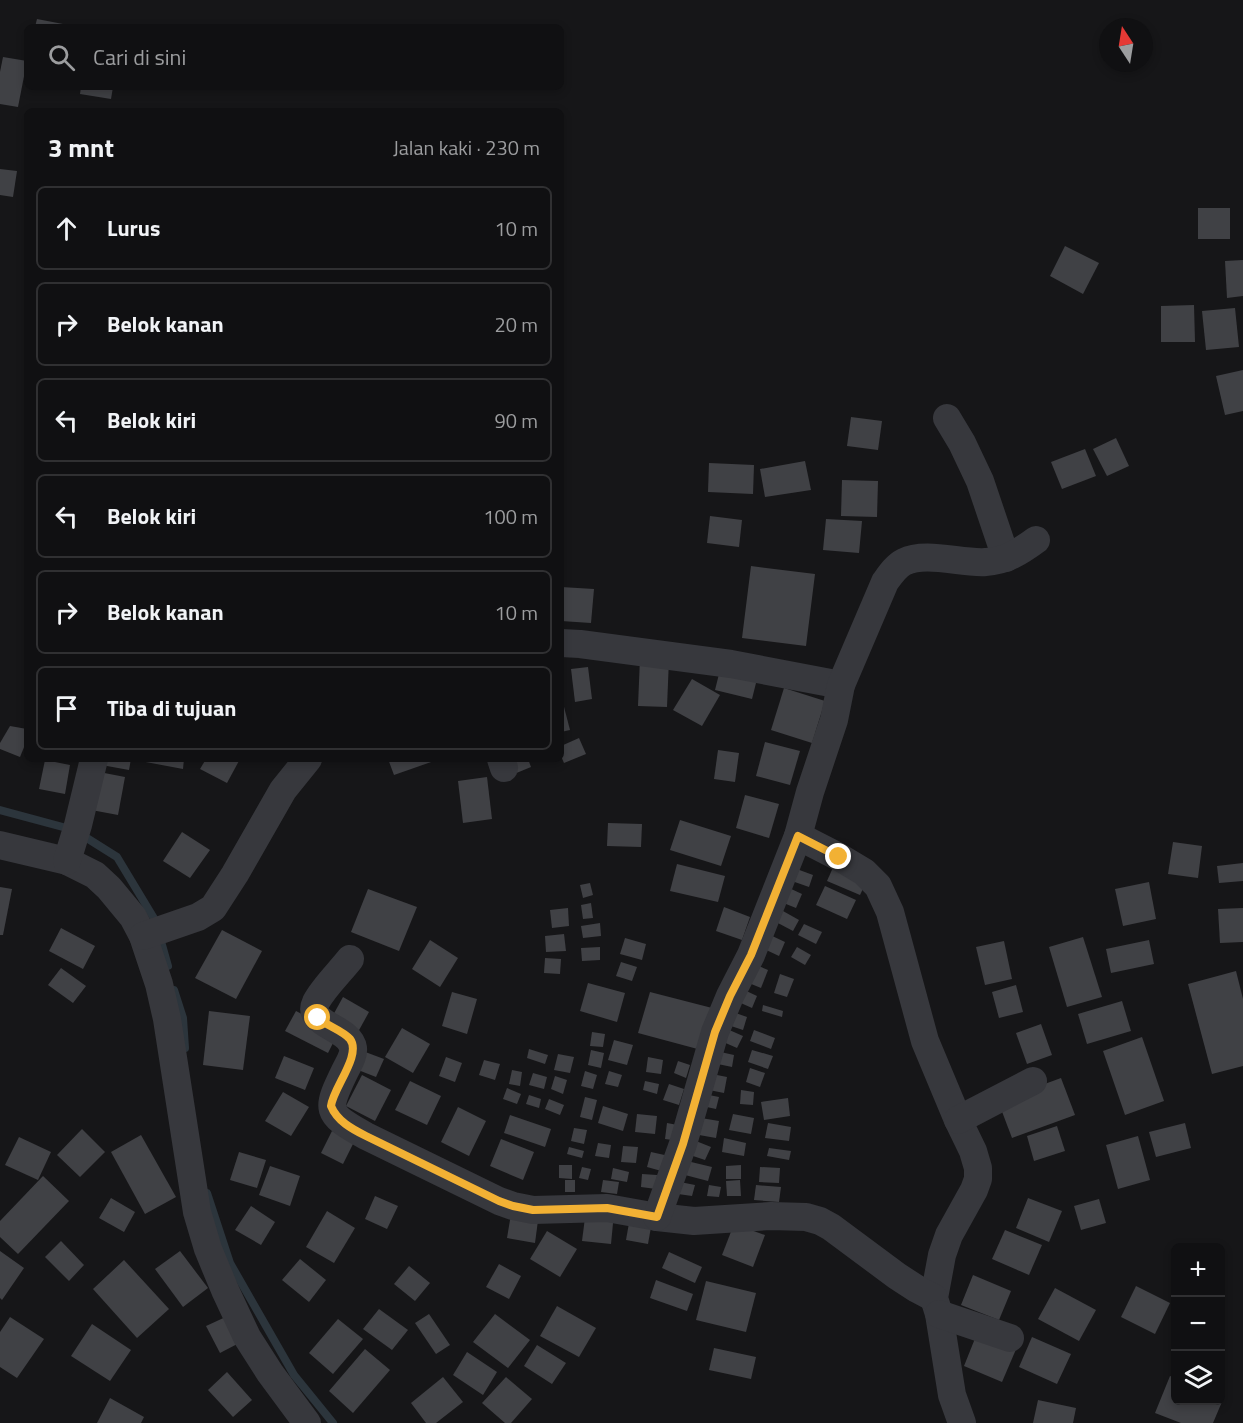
<!DOCTYPE html>
<html lang="id">
<meta charset="utf-8">
<style>
body{margin:0;font-family:"Titillium Web",sans-serif;background:#1e1e20;color:#f1f3f6}
.controls{position:absolute;right:18px;bottom:18px;display:grid;overflow:hidden;border-radius:9px;box-shadow:0 3px 9px #0003}
.controls button{width:54px;height:54px;display:grid;place-items:center;padding:0;border:0;border-bottom:2px solid #303032;background:#101012;color:#f1f3f6;font:30px sans-serif}
.compass{position:absolute;left:1099px;top:18px;width:54px;height:54px;border-radius:50%;background:#101012;box-shadow:0 3px 9px #0003;rotate:348deg}
.stop{position:absolute;width:18px;height:18px;margin:-14px;border:4px solid #f2b134;border-radius:50%;background:#fff}
.stop.end{background:#f2b134;border-color:#fff;box-shadow:0 2px 6px #0008}
.list{margin:0;padding:0;list-style:none}
h2{display:flex;justify-content:space-between;align-items:center;height:78px;margin:0;padding:0 24px;font-size:26px}
h2 small{font-size:20px;font-weight:400;color:#9c9d9f}
.list li{display:grid;grid-template-columns:39px 1fr auto;gap:18px;align-items:center;box-sizing:border-box;height:84px;margin:0 12px 12px;padding:0 12px;border:2px solid #303032;border-radius:9px}
.list b{display:block;font-size:22px;white-space:nowrap}
.list em{font-size:20px;font-style:normal;color:#9c9d9f}
.icon{flex:none;width:33px;height:33px;fill:none;stroke:currentColor;stroke-width:2;stroke-linecap:round;stroke-linejoin:round}
.map{position:relative;flex:none;width:1243px;height:1423px;overflow:hidden}
.search{position:absolute;background:#101012;box-shadow:0 3px 9px #0003;left:24px;top:24px;width:540px;height:66px;display:flex;align-items:center;gap:15px;box-sizing:border-box;padding:0 21px;border-radius:9px;color:#9c9d9f;font-size:22px}
.panel{position:absolute;background:#101012;box-shadow:0 3px 9px #0003;left:24px;top:108px;width:540px;height:654px;border-radius:9px}
.map>svg:first-child{display:block}
</style>
<div class="map">
<svg width="1243" height="1423" viewBox="0 0 1243 1423">
<rect width="100%" height="100%" fill="#161618"/>
<g fill="none" stroke-linecap="round" stroke-linejoin="round">
<g stroke="#2c353c" stroke-width="8">
<polyline points="0,810 74,830 117,857 155,920 168,966"/>
<polyline points="174,990 183,1018 185,1048"/>
<polyline points="207,1193 230,1263 294,1375 333,1423"/>
</g>
</g>
<g fill="#404145">
<polygon points="37,19 63,24 63,27 35,27"/>
<polygon points="3,57 27,61 18,107 0,104 0,72"/>
<polygon points="81,87 113,87 111,99 80,94"/>
<polygon points="0,169 17,171 13,197 0,195"/>
<rect x="1198" y="208" width="32" height="31"/>
<polygon points="1065,246 1099,263 1083,294 1050,276"/>
<polygon points="1243,260 1243,296 1227,298 1225,261"/>
<polygon points="1194,305 1195,342 1161,342 1161,306"/>
<polygon points="1235,308 1239,347 1206,350 1202,311"/>
<polygon points="1243,370 1243,411 1225,415 1216,376"/>
<polygon points="851,417 882,421 878,450 847,446"/>
<polygon points="1116,438 1129,466 1107,476 1093,449"/>
<polygon points="1085,449 1096,476 1062,489 1051,462"/>
<polygon points="805,461 811,490 765,497 760,469"/>
<polygon points="709,463 754,465 753,494 708,492"/>
<polygon points="842,480 878,481 877,517 841,516"/>
<polygon points="710,516 742,520 739,547 707,543"/>
<polygon points="826,519 862,521 859,553 823,550"/>
<polygon points="751,566 815,574 806,646 742,638"/>
<polygon points="561,587 594,589 591,623 561,621"/>
<polygon points="640,658 669,659 667,707 638,706"/>
<polygon points="721,666 758,675 752,699 715,690"/>
<polygon points="588,667 592,699 575,702 571,669"/>
<polygon points="692,679 720,695 702,726 673,710"/>
<polygon points="784,688 825,701 812,743 771,730"/>
<polygon points="563,703 570,730 561,732 561,704"/>
<polygon points="10,726 27,729 27,740 20,757 0,749 0,743"/>
<polygon points="579,738 586,754 564,763 561,756 561,746"/>
<polygon points="765,742 800,751 790,785 756,776"/>
<polygon points="718,750 739,753 735,782 714,779"/>
<polygon points="97,759 131,759 129,770 96,764"/>
<polygon points="135,759 184,759 183,769 135,760"/>
<polygon points="206,759 240,759 227,783 200,769"/>
<polygon points="388,759 433,759 434,761 394,775"/>
<polygon points="508,759 528,759 531,767 514,774"/>
<polygon points="45,760 70,765 65,794 39,789"/>
<polygon points="94,771 125,777 118,815 86,809"/>
<polygon points="487,777 492,819 463,823 458,781"/>
<polygon points="745,795 779,804 769,838 736,828"/>
<polygon points="680,820 731,836 721,866 670,850"/>
<polygon points="608,823 642,824 641,847 607,846"/>
<polygon points="182,832 210,850 190,878 163,861"/>
<polygon points="1173,842 1202,846 1198,878 1168,874"/>
<polygon points="835,863 868,878 860,895 827,881"/>
<polygon points="1243,863 1243,881 1219,883 1217,866"/>
<polygon points="677,864 725,876 718,902 670,891"/>
<polygon points="794,868 813,875 809,887 789,880"/>
<polygon points="1149,882 1156,919 1123,926 1115,889"/>
<polygon points="590,883 593,895 583,898 580,885"/>
<polygon points="825,886 856,900 847,919 816,905"/>
<polygon points="0,887 12,889 3,935 0,935"/>
<polygon points="787,887 802,894 796,908 781,902"/>
<polygon points="368,889 417,907 399,951 351,932"/>
<polygon points="591,903 593,918 583,919 581,905"/>
<polygon points="724,907 750,917 742,940 716,931"/>
<polygon points="568,908 569,926 552,928 550,910"/>
<polygon points="1243,908 1243,942 1220,943 1218,909"/>
<polygon points="783,911 799,920 793,931 776,922"/>
<polygon points="600,923 601,936 583,938 581,926"/>
<polygon points="804,924 822,932 816,944 798,935"/>
<polygon points="61,928 95,946 83,969 49,951"/>
<polygon points="222,930 262,951 236,999 195,978"/>
<polygon points="564,934 566,951 546,952 545,936"/>
<polygon points="768,934 785,942 779,956 762,948"/>
<polygon points="1083,937 1102,997 1067,1007 1049,947"/>
<polygon points="625,938 646,944 642,960 620,954"/>
<polygon points="430,940 458,958 440,987 412,969"/>
<polygon points="1149,940 1154,964 1111,973 1106,949"/>
<polygon points="1004,941 1012,979 985,985 976,947"/>
<polygon points="600,947 600,960 582,961 581,948"/>
<polygon points="797,947 811,955 805,965 791,957"/>
<polygon points="545,958 561,959 560,974 544,973"/>
<polygon points="621,962 637,967 632,981 616,976"/>
<polygon points="752,963 768,970 761,988 744,981"/>
<polygon points="61,968 86,986 73,1003 48,985"/>
<polygon points="1236,971 1243,999 1243,1066 1212,1074 1188,984"/>
<polygon points="780,974 794,979 787,997 774,993"/>
<polygon points="588,983 625,993 617,1022 580,1011"/>
<polygon points="1016,985 1023,1012 999,1018 992,992"/>
<polygon points="740,988 757,996 752,1008 734,1000"/>
<polygon points="452,992 477,999 467,1034 442,1026"/>
<polygon points="650,992 716,1009 705,1051 638,1033"/>
<polygon points="343,997 369,1012 358,1032 332,1017"/>
<polygon points="1122,1001 1131,1031 1087,1044 1078,1014"/>
<polygon points="763,1005 783,1011 782,1017 762,1011"/>
<polygon points="209,1011 250,1016 243,1070 203,1065"/>
<polygon points="296,1011 338,1033 328,1053 285,1031"/>
<polygon points="730,1011 747,1017 743,1030 725,1024"/>
<polygon points="1041,1024 1052,1055 1027,1064 1016,1033"/>
<polygon points="402,1028 430,1044 413,1073 385,1057"/>
<polygon points="727,1029 743,1036 737,1048 721,1041"/>
<polygon points="754,1030 775,1038 771,1049 750,1041"/>
<polygon points="592,1032 605,1034 603,1047 590,1046"/>
<polygon points="1142,1037 1164,1101 1125,1115 1103,1051"/>
<polygon points="614,1040 633,1045 627,1065 608,1060"/>
<polygon points="529,1049 548,1055 545,1064 527,1058"/>
<polygon points="360,1050 384,1059 376,1077 353,1068"/>
<polygon points="591,1050 604,1053 601,1068 588,1065"/>
<polygon points="752,1050 773,1056 768,1069 748,1062"/>
<polygon points="716,1051 734,1055 732,1067 713,1063"/>
<polygon points="558,1054 574,1057 570,1073 554,1070"/>
<polygon points="284,1056 314,1068 305,1090 275,1078"/>
<polygon points="446,1057 462,1063 455,1082 439,1076"/>
<polygon points="648,1057 663,1060 661,1074 646,1072"/>
<polygon points="484,1060 500,1064 495,1080 479,1075"/>
<polygon points="678,1061 690,1065 686,1078 674,1073"/>
<polygon points="750,1068 765,1073 760,1087 746,1082"/>
<polygon points="512,1070 522,1072 520,1086 509,1084"/>
<polygon points="585,1071 597,1075 593,1089 581,1086"/>
<polygon points="609,1071 622,1075 618,1087 605,1084"/>
<polygon points="533,1073 547,1077 544,1089 529,1085"/>
<polygon points="712,1074 727,1077 724,1093 709,1090"/>
<polygon points="362,1075 391,1090 375,1121 346,1106"/>
<polygon points="555,1076 567,1080 563,1094 551,1089"/>
<polygon points="1061,1078 1075,1115 1012,1138 998,1101"/>
<polygon points="410,1081 441,1096 427,1125 395,1110"/>
<polygon points="645,1081 659,1084 657,1094 643,1090"/>
<polygon points="669,1084 684,1089 679,1105 663,1100"/>
<polygon points="507,1088 521,1094 517,1104 503,1099"/>
<polygon points="741,1090 754,1092 753,1105 740,1104"/>
<polygon points="283,1092 309,1107 291,1136 265,1121"/>
<polygon points="704,1094 719,1097 716,1109 702,1106"/>
<polygon points="529,1095 541,1099 539,1108 526,1104"/>
<polygon points="585,1097 597,1100 592,1120 580,1117"/>
<polygon points="788,1098 790,1116 764,1120 761,1102"/>
<polygon points="549,1099 564,1105 560,1115 545,1109"/>
<polygon points="603,1106 628,1114 623,1131 598,1123"/>
<polygon points="458,1107 486,1121 469,1156 441,1142"/>
<polygon points="637,1114 657,1116 655,1134 635,1132"/>
<polygon points="733,1114 754,1118 751,1134 729,1130"/>
<polygon points="510,1115 551,1129 545,1147 504,1133"/>
<polygon points="701,1118 719,1121 716,1138 699,1135"/>
<polygon points="667,1123 683,1126 680,1141 665,1139"/>
<polygon points="768,1123 791,1127 789,1141 765,1138"/>
<polygon points="1185,1123 1191,1148 1156,1157 1149,1132"/>
<polygon points="1057,1126 1065,1151 1034,1161 1027,1136"/>
<polygon points="574,1128 587,1130 584,1144 571,1141"/>
<polygon points="82,1129 105,1152 80,1177 57,1155"/>
<polygon points="332,1131 354,1142 343,1164 321,1153"/>
<polygon points="141,1135 176,1197 145,1214 111,1152"/>
<polygon points="1138,1136 1150,1180 1118,1189 1106,1145"/>
<polygon points="19,1137 51,1152 38,1180 5,1165"/>
<polygon points="724,1138 746,1143 744,1156 722,1152"/>
<polygon points="501,1139 534,1152 523,1180 490,1166"/>
<polygon points="696,1141 711,1147 705,1160 690,1155"/>
<polygon points="598,1143 611,1145 609,1158 595,1156"/>
<polygon points="623,1146 638,1147 636,1163 621,1162"/>
<polygon points="569,1147 584,1151 582,1158 567,1154"/>
<polygon points="769,1148 791,1151 789,1160 767,1156"/>
<polygon points="239,1152 266,1160 257,1188 230,1180"/>
<polygon points="651,1152 669,1156 665,1172 647,1167"/>
<polygon points="687,1161 712,1167 708,1181 685,1175"/>
<polygon points="559,1165 572,1165 572,1179 559,1178"/>
<polygon points="741,1165 741,1179 726,1179 726,1166"/>
<polygon points="270,1166 300,1176 290,1206 259,1195"/>
<polygon points="582,1167 591,1169 588,1180 579,1178"/>
<polygon points="760,1167 780,1168 779,1183 759,1182"/>
<polygon points="613,1168 629,1172 627,1182 611,1179"/>
<polygon points="642,1174 657,1175 656,1189 641,1187"/>
<polygon points="43,1176 69,1201 18,1254 0,1237 0,1221"/>
<rect x="565" y="1180" width="10" height="12"/>
<polygon points="603,1180 619,1182 617,1194 601,1192"/>
<polygon points="740,1180 741,1196 727,1196 726,1181"/>
<polygon points="680,1182 695,1185 692,1196 678,1194"/>
<polygon points="709,1185 721,1187 719,1197 707,1196"/>
<polygon points="756,1185 781,1187 779,1202 754,1200"/>
<polygon points="375,1196 398,1206 387,1229 365,1219"/>
<polygon points="111,1198 135,1212 124,1232 99,1218"/>
<polygon points="1028,1198 1062,1211 1049,1242 1016,1228"/>
<polygon points="1099,1199 1106,1223 1081,1230 1074,1206"/>
<polygon points="251,1206 275,1222 261,1245 235,1230"/>
<polygon points="512,1208 539,1213 535,1243 507,1238"/>
<polygon points="586,1210 614,1213 611,1244 582,1241"/>
<polygon points="327,1211 355,1228 334,1263 306,1247"/>
<polygon points="629,1223 651,1227 648,1244 626,1240"/>
<polygon points="734,1224 765,1235 753,1267 722,1255"/>
<polygon points="1005,1230 1042,1245 1029,1275 992,1259"/>
<polygon points="547,1231 577,1249 560,1277 530,1259"/>
<polygon points="61,1241 84,1265 69,1281 45,1257"/>
<polygon points="0,1251 24,1268 2,1300 0,1298"/>
<polygon points="180,1251 208,1288 183,1307 155,1269"/>
<polygon points="669,1252 702,1267 695,1283 662,1268"/>
<polygon points="300,1259 326,1280 309,1302 282,1280"/>
<polygon points="124,1260 169,1309 137,1338 93,1289"/>
<polygon points="499,1264 521,1276 509,1299 486,1287"/>
<polygon points="409,1266 430,1283 415,1301 394,1284"/>
<polygon points="973,1275 1011,1291 999,1320 961,1305"/>
<polygon points="656,1280 693,1294 687,1311 650,1298"/>
<polygon points="706,1281 756,1293 746,1332 696,1320"/>
<polygon points="1136,1286 1170,1303 1155,1334 1121,1317"/>
<polygon points="1055,1288 1096,1310 1079,1341 1038,1319"/>
<polygon points="557,1306 596,1328 579,1357 540,1336"/>
<polygon points="379,1309 408,1330 392,1350 363,1329"/>
<polygon points="429,1314 450,1345 436,1354 415,1323"/>
<polygon points="495,1314 530,1340 508,1368 473,1342"/>
<polygon points="230,1315 243,1341 220,1353 206,1326"/>
<polygon points="10,1317 44,1339 17,1378 0,1367 0,1332"/>
<polygon points="338,1319 363,1339 333,1374 309,1353"/>
<polygon points="92,1324 131,1350 110,1381 71,1356"/>
<polygon points="978,1331 1017,1347 1002,1382 964,1366"/>
<polygon points="1032,1337 1071,1354 1057,1384 1019,1367"/>
<polygon points="537,1345 566,1363 552,1384 524,1366"/>
<polygon points="714,1348 756,1357 751,1379 709,1370"/>
<polygon points="365,1349 390,1370 353,1413 329,1391"/>
<polygon points="467,1352 497,1372 483,1395 453,1375"/>
<polygon points="227,1372 252,1400 233,1417 208,1390"/>
<polygon points="1170,1376 1176,1378 1176,1400 1220,1400 1220,1396 1224,1397 1213,1423 1181,1423 1155,1413"/>
<polygon points="443,1377 463,1402 436,1423 426,1423 411,1403"/>
<polygon points="506,1377 532,1399 511,1423 505,1423 482,1403"/>
<polygon points="110,1398 144,1417 141,1423 97,1423"/>
<polygon points="1038,1400 1076,1408 1073,1423 1033,1423"/>
</g>
<g fill="none" stroke-linecap="round" stroke-linejoin="round">
<g stroke="#37383d" stroke-width="28">
<polyline points="947,418 962,443 980,481 1006,558"/>
<polyline points="561,643 580,644 731,664 841,685"/>
<polyline points="501,759 504,768"/>
<polyline points="798,836 839,857 864,872 878,886 890,912 925,1041 958,1120 973,1151 978,1168 978,1179 974,1190 949,1235 942,1255 934,1298 939,1314 952,1395 962,1423"/>
<polyline points="0,845 67,861 95,875 109,888 133,917 143,936 159,984 167,1019 197,1212 208,1249 225,1290 247,1337 270,1373 307,1423"/>
<polyline points="67,861 78,825 94,759"/>
<polyline points="143,936 198,917 213,908 235,874 283,790 308,759"/>
<path d="M 350,959 C 339,973 324,987 316,1002 C 305,1025 350,1027 353,1048 C 354,1055 349,1063 346,1069 C 326,1110 324,1113 366,1136 L 499,1201 L 513,1206 L 533,1210 L 607,1208 L 657,1217 L 694,1221 L 771,1216 L 806,1217 L 820,1221 L 831,1227 L 897,1276 L 917,1289 L 934,1298"/>
<polyline points="958,1120 1033,1081"/>
<path d="M 657,1217 L 683,1144 L 715,1032 L 730,996 L 751,955 L 798,836 L 810,792 L 834,720 L 841,685 L 885,582 C 890,575 896,566 904,562 C 926,551 962,564 986,562 C 1006,561 1021,551 1036,540"/>
<polyline points="939,1314 1010,1338"/>
</g>
</g>
<g fill="none" stroke-linecap="round" stroke-linejoin="round">
<path stroke="#f2b134" stroke-width="8" d="M 318,1018 C 327,1026 342,1030 350,1039 C 362,1055 333,1088 331,1106 C 337,1121 352,1129 366,1136 L 499,1201 L 513,1206 L 533,1210 L 607,1208 L 657,1217 L 683,1144 L 715,1032 L 730,996 L 751,955 L 798,836 L 839,857"/>
</g>
</svg>
<div class="controls">
<button>+</button>
<button>−</button>
<button><svg class="icon" aria-label="layers" viewBox="0 0 24 24"><path d="M12 4l9 5-9 5-9-5zM3 14l9 5 9-5"/></svg></button>
</div>
<svg class="compass" viewBox="-18 -18 36 36"><path d="M0-13l5 13h-10z" fill="#e53935"/><path d="M0 13l5-13h-10z" fill="#9c9d9f"/></svg>
<div class="stop" style="left:318px;top:1018px"></div>
<div class="stop end" style="left:839px;top:857px"></div>
<div class="search"><svg class="icon" aria-label="search" viewBox="0 0 24 24"><circle cx="10" cy="10" r="6"/><path d="M15 15l6 6"/></svg>Cari di sini</div>
<section class="panel">
<h2>3 mnt<small>Jalan kaki · 230 m</small></h2>
<ul class="list">
<li><svg class="icon" aria-label="ahead" viewBox="0 0 24 24"><path d="M12 20V5M6 11l6-6 6 6"/></svg><div><b>Lurus</b></div><em>10 m</em></li>
<li><svg class="icon" aria-label="right" viewBox="0 0 24 24"><path d="M7 20v-9h11M14 6l5 5-5 5"/></svg><div><b>Belok kanan</b></div><em>20 m</em></li>
<li><svg class="icon" aria-label="left" viewBox="0 0 24 24"><path d="M17 20v-9H6M10 6l-5 5 5 5"/></svg><div><b>Belok kiri</b></div><em>90 m</em></li>
<li><svg class="icon" aria-label="left" viewBox="0 0 24 24"><path d="M17 20v-9H6M10 6l-5 5 5 5"/></svg><div><b>Belok kiri</b></div><em>100 m</em></li>
<li><svg class="icon" aria-label="right" viewBox="0 0 24 24"><path d="M7 20v-9h11M14 6l5 5-5 5"/></svg><div><b>Belok kanan</b></div><em>10 m</em></li>
<li><svg class="icon" aria-label="arrive" viewBox="0 0 24 24"><path d="M6 21V4h12l-3 4 3 4H6"/></svg><div><b>Tiba di tujuan</b></div></li>
</ul>
</section>
</div>
